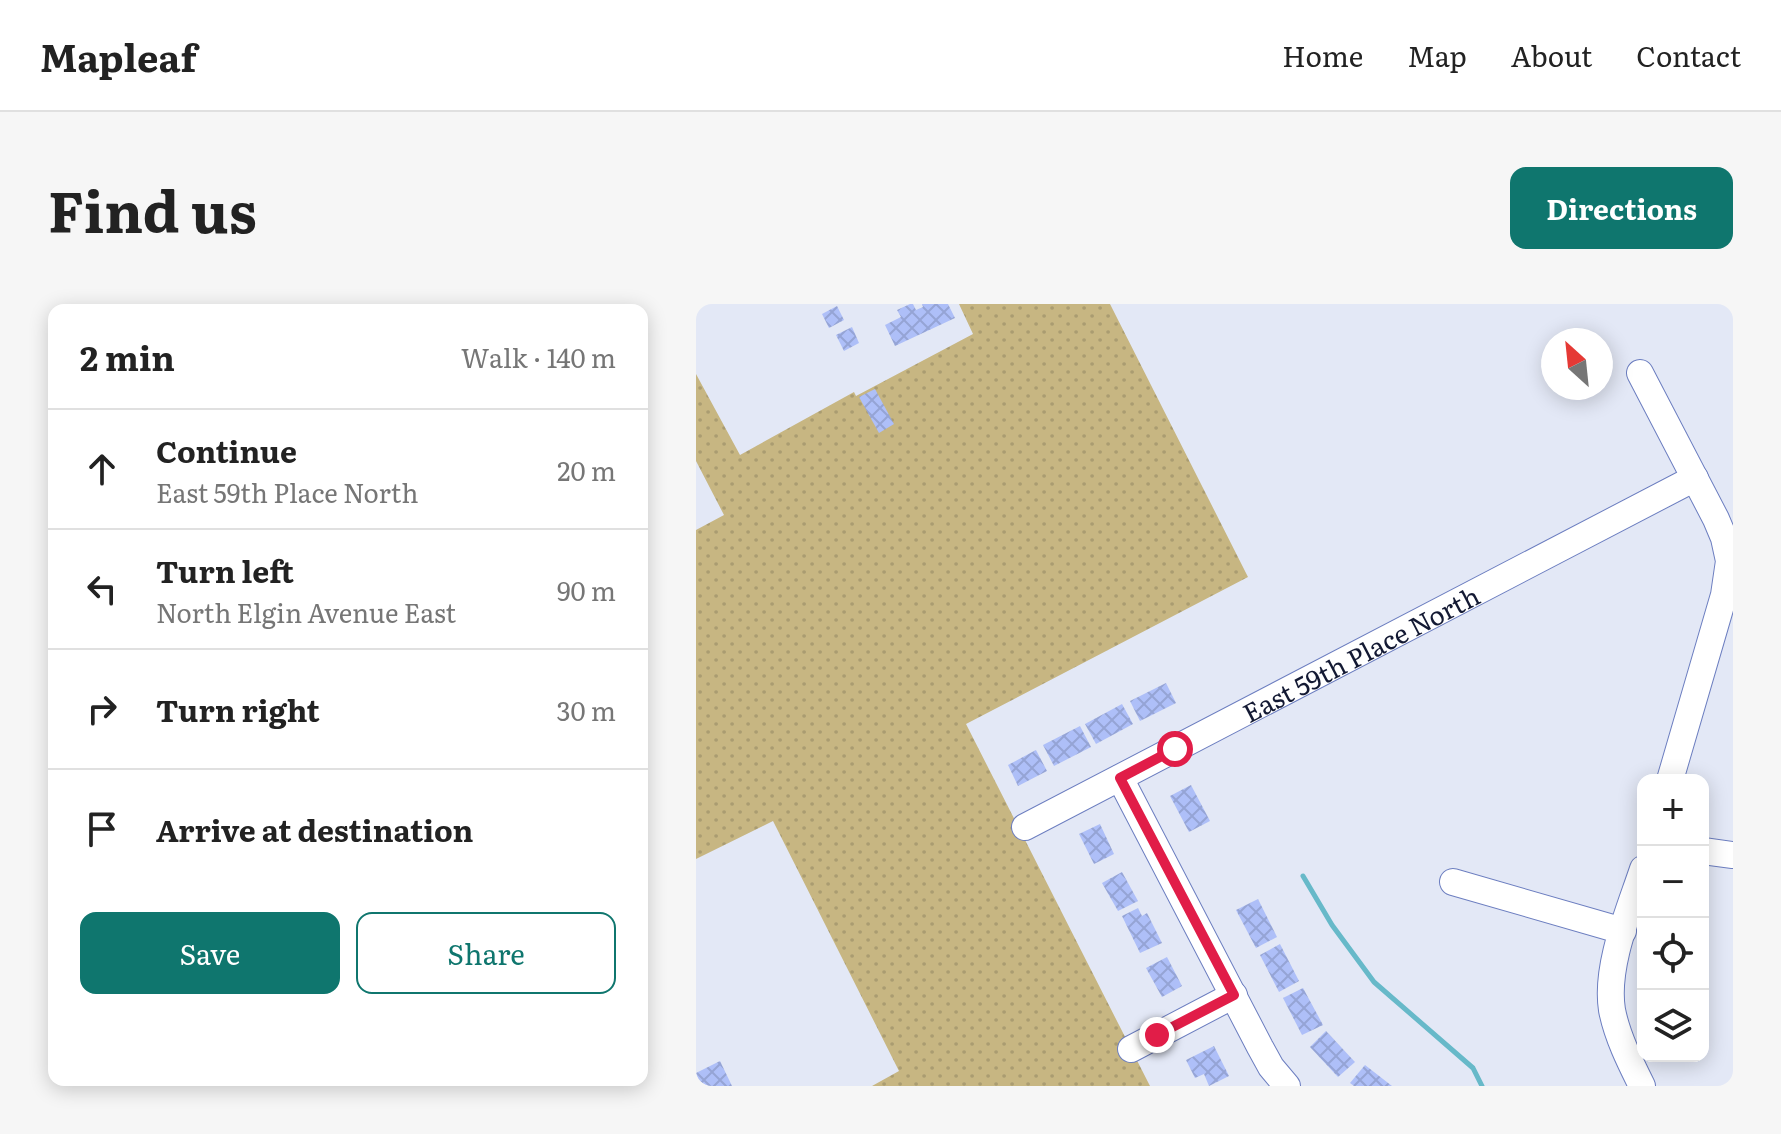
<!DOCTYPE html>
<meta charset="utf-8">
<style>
body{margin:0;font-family:Literata,serif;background:#f6f6f6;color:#222}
.controls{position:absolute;right:24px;bottom:24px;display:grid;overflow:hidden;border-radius:16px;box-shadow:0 4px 20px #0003}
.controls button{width:72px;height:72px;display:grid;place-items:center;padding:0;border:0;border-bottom:2px solid #e0e0e0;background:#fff;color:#222;font:40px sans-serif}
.compass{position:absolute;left:845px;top:24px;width:72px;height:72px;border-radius:50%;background:#fff;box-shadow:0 4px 20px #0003;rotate:333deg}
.stop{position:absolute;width:24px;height:24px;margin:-18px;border:6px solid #e11d48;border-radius:50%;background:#fff}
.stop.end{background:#e11d48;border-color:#fff;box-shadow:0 2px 8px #0008}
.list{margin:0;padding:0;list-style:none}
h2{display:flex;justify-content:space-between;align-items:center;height:104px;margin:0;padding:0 32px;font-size:34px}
h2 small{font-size:26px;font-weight:400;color:#767676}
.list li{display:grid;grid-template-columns:52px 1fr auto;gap:24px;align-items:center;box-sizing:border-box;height:120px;padding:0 32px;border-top:2px solid #e0e0e0}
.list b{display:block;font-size:30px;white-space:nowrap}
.list p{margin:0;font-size:26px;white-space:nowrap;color:#767676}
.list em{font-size:26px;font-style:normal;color:#767676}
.actions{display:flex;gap:16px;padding:24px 32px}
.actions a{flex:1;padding:18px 0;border:2px solid #0f766e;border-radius:16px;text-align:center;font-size:28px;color:#0f766e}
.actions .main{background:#0f766e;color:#fff}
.icon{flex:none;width:44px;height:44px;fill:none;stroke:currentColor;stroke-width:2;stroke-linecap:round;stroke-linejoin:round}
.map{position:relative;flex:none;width:1037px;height:782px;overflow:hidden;border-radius:16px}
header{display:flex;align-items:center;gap:48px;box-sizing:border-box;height:112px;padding:0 40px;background:#fff;border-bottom:2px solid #e0e0e0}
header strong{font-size:38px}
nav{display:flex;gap:44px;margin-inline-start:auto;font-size:28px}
.intro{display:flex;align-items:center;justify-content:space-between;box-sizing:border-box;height:192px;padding:0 48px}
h1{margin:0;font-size:56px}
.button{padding:20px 36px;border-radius:16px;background:#0f766e;color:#fff;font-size:28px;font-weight:700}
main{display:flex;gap:48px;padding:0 48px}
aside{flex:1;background:#fff;border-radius:16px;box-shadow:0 4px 20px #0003}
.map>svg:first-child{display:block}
</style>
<header>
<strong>Mapleaf</strong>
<nav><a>Home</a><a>Map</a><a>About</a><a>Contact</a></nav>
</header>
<div class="intro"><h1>Find us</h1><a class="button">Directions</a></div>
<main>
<aside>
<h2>2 min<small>Walk · 140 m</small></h2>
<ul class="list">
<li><svg class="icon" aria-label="ahead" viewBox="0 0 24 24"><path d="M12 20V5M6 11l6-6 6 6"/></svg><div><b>Continue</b><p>East 59th Place North</p></div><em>20 m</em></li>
<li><svg class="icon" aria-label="left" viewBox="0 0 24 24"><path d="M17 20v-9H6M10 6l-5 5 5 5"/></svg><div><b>Turn left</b><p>North Elgin Avenue East</p></div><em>90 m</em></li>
<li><svg class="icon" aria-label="right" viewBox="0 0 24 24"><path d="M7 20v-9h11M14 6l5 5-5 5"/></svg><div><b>Turn right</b></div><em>30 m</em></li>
<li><svg class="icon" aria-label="arrive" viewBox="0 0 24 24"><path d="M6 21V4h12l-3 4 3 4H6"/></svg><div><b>Arrive at destination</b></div></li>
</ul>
<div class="actions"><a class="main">Save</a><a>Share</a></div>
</aside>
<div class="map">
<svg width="1037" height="782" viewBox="0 0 1037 782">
<defs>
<pattern id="grass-dots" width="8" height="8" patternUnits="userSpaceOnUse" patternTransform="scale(2)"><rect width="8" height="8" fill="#c7b682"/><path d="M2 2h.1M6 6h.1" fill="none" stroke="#aa9c71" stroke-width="1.8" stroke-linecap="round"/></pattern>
<pattern id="building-cross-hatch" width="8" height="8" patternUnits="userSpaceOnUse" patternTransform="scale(2)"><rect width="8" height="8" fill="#aebff8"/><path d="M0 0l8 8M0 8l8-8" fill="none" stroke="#95a4d5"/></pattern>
</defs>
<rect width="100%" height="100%" fill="#e3e8f6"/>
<polygon fill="url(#grass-dots)" points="263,0 414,0 552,273 270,420 454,782 176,782 203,767 77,517 0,555 0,226 28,211 0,157 0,70 44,151 158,88 160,92 277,30"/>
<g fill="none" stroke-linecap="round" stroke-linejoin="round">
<polyline stroke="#67b9c9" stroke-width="5" points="607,572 636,621 678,678 777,764 786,782"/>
</g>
<g fill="url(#building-cross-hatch)">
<polygon points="214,0 217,0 220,6 227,3 226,0 252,0 259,14 199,42 189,21 205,13 201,6"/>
<polygon points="141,2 148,16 133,24 126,10"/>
<polygon points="156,23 163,39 148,47 140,31"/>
<polygon points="179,85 198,120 183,129 163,93"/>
<polygon points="470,379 480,399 444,417 434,397"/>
<polygon points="426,400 437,420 400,440 389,420"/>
<polygon points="384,422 395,443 358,462 347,441"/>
<polygon points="340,446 351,467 322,482 312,461"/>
<polygon points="495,481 514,517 493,528 474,492"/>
<polygon points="404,520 418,550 398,560 383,530"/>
<polygon points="426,568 442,597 422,607 406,579"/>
<polygon points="562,595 581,633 560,644 540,606"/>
<polygon points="442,604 446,612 451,609 466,639 444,649 426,612"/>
<polygon points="584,640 603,677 583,688 564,651"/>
<polygon points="471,653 486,682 466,693 450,664"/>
<polygon points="607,684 627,721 606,731 587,694"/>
<polygon points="630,727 659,758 642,773 614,743"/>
<polygon points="518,742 533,772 513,782 508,770 499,774 490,756"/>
<polygon points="24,757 36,782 0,782 0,769"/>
<polygon points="669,761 696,782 658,782 654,779"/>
</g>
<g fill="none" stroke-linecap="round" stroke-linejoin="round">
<g stroke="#6c7ec0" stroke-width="28">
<g id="minor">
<polyline points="944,69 1020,215 1028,234 1033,257 1028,291 974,476"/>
<polyline points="424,474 564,743 575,763 591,782"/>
<path id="s1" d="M 329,523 L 999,174"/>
<polyline points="1007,547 1037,551"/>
<polyline points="757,578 927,627"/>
<polyline points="435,745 538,691"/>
<path d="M 946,782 C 934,758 921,732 916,706 C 909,662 933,607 947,565"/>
</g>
</g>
<use href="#minor" stroke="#fff" stroke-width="26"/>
</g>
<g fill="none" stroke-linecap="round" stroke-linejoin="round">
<polyline stroke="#e11d48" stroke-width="10" points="461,731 538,691 424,474 479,445"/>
</g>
<g text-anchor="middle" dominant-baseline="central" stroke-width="6" stroke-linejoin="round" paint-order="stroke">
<g font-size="26" fill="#131933" stroke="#f5f5f5">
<text stroke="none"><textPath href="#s1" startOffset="378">East 59th Place North</textPath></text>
</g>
</g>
</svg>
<div class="controls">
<button>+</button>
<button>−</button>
<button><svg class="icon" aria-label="locate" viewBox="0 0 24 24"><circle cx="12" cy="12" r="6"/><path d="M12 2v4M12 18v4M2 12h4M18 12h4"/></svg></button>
<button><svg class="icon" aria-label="layers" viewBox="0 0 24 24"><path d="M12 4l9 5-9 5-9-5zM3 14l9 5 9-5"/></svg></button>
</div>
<svg class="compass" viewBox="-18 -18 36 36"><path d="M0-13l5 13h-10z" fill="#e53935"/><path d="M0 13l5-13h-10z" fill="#767676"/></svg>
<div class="stop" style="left:479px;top:445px"></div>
<div class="stop end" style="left:461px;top:731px"></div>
</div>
</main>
